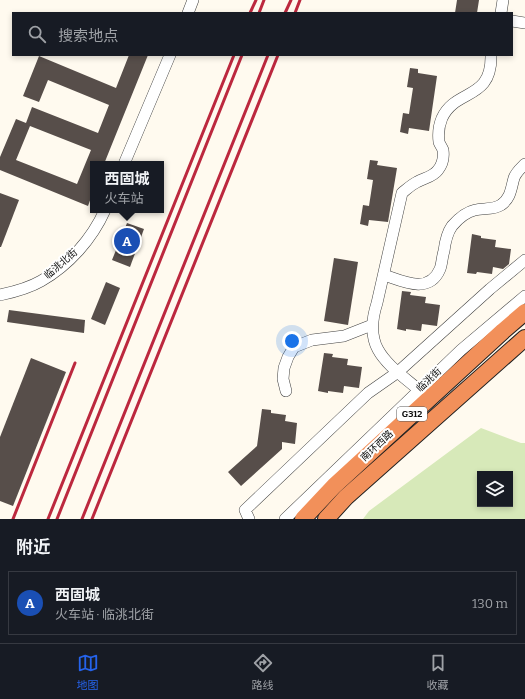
<!DOCTYPE html>
<html lang="zh">
<meta charset="utf-8">
<style>
body{margin:0;font-family:Bitter,"Noto Sans SC",serif;background:#242831;color:#f1f3f6}
.controls{position:absolute;right:12px;bottom:12px;display:grid;overflow:hidden;border-radius:0px;box-shadow:0 2px 6px #0003}
.controls button{width:36px;height:36px;display:grid;place-items:center;padding:0;border:0;border-bottom:1px solid #363941;background:#171b24;color:#f1f3f6;font:20px sans-serif}
.you{position:absolute;left:292px;top:341px;width:14px;height:14px;margin:-10px;border:3px solid #fff;border-radius:50%;background:#1a73e8;box-shadow:0 0 0 6px #1a73e833}
.badge{display:grid;place-items:center;width:26px;height:26px;border-radius:50%;background:#2563eb;color:#fff;font-size:13px;font-weight:700}
.pin{position:absolute;translate:-50% -50%;border:2px solid #fff;box-shadow:0 1px 4px #0006}
.popup{position:absolute;left:90px;top:161px;width:74px;height:52px;box-sizing:border-box;display:grid;place-content:center;border-radius:0px;background:#171b24;filter:drop-shadow(0 1px 3px #0005);font-size:13px;white-space:nowrap;color:#9ea1a6}
.popup b{font-size:15px;color:#f1f3f6}
.popup::after{content:'';position:absolute;left:50%;top:100%;margin-left:-8px;border:8px solid transparent;border-top-color:#171b24}
.list{margin:0;padding:0;list-style:none}
h2{display:flex;justify-content:space-between;align-items:center;height:52px;margin:0;padding:0 16px;font-size:17px}
h2 small{font-size:13px;font-weight:400;color:#9ea1a6}
.list li{display:grid;grid-template-columns:26px 1fr auto;gap:12px;align-items:center;box-sizing:border-box;height:64px;margin:0 8px 8px;padding:0 8px;border:1px solid #363941;border-radius:0px}
.list b{display:block;font-size:15px;white-space:nowrap}
.list p{margin:0;font-size:13px;white-space:nowrap;color:#9ea1a6}
.list em{font-size:13px;font-style:normal;color:#9ea1a6}
.icon{flex:none;width:22px;height:22px;fill:none;stroke:currentColor;stroke-width:2;stroke-linecap:round;stroke-linejoin:round}
.map{position:relative;flex:none;width:525px;height:519px;overflow:hidden}
.search{position:absolute;background:#171b24;box-shadow:0 2px 6px #0003;left:12px;right:12px;top:12px;height:44px;display:flex;align-items:center;gap:10px;box-sizing:border-box;padding:0 14px;border-radius:0px;color:#9ea1a6;font-size:15px}
.sheet{height:124px;background:#171b24}
nav{display:flex;justify-content:space-around;align-items:center;box-sizing:border-box;height:56px;border-top:1px solid #363941;background:#171b24;font-size:11px;color:#9ea1a6}
nav a{display:grid;justify-items:center;gap:2px}
nav .on{color:#2563eb}
.map>svg:first-child{display:block}
</style>
<div class="map">
<svg width="525" height="519" viewBox="0 0 525 519">
<rect width="100%" height="100%" fill="#fffaef"/>
<path fill="#d7e9b9" fill-rule="evenodd" d="M 481,428 L 521,443 L 525,443 L 525,519 L 363,519 L 369,511 ZM 480,474 L 510,474 L 510,504 L 480,504 Z"/>
<g fill="#574e4a" fill-rule="evenodd">
<polygon points="457,0 479,0 477,13 455,13"/>
<path d="M 129,55 L 148,55 L 104,164 L 93,164 L 93,192 L 88,206 L 0,170 L 0,157 L 16,119 L 26,123 L 32,107 L 98,133 L 109,105 L 48,80 L 39,102 L 23,96 L 39,56 L 116,88 ZM 30,126 L 91,150 L 77,184 L 16,160 Z"/>
<polygon points="410,68 418,69 418,73 437,76 429,131 409,128 408,134 400,132 403,113 409,114 413,88 407,87"/>
<polygon points="370,160 378,161 377,165 397,168 388,222 369,220 368,226 360,224 363,205 369,206 373,180 367,179"/>
<polygon points="0,193 19,200 1,247 0,247"/>
<polygon points="127,223 144,229 130,267 112,260"/>
<polygon points="472,234 481,236 481,238 496,240 495,247 511,249 509,264 503,269 493,267 492,274 477,272 476,274 467,273"/>
<polygon points="334,258 358,262 348,325 324,321"/>
<polygon points="106,282 120,288 105,325 91,319"/>
<polygon points="402,291 411,292 410,295 426,297 425,303 440,305 437,326 422,324 421,331 406,329 406,331 397,329"/>
<polygon points="9,310 85,320 84,333 7,322"/>
<polygon points="324,353 333,354 332,357 348,359 347,365 362,367 359,388 344,386 343,393 328,391 328,393 318,391"/>
<polygon points="31,358 66,372 13,506 0,501 0,437"/>
<polygon points="262,409 271,410 271,413 286,415 285,421 297,423 295,444 282,442 282,449 241,486 228,472 257,446"/>
</g>
<g fill="none" stroke-linecap="round" stroke-linejoin="round">
<g stroke="#414141" stroke-width="12">
<g id="minor">
<polyline points="188,13 193,0"/>
<polyline points="501,13 503,0"/>
<polyline points="512,21 525,23"/>
<polyline points="124,164 170,55"/>
<path d="M 384,275 C 402,281 429,295 440,269 C 442,264 442,257 444,251 C 445,243 447,233 452,226 C 458,219 466,212 475,210 C 483,208 493,210 501,205 C 511,198 511,188 514,178 C 516,172 521,168 525,164"/>
<path d="M 0,295 C 14,292 29,288 41,281 C 69,265 92,239 105,210"/>
<path d="M 419,390 C 387,363 362,349 377,303 L 402,193 C 407,189 411,185 417,182 C 424,178 433,177 438,170 C 442,165 444,157 443,150 C 442,147 440,145 439,142 C 438,134 439,125 442,118 C 456,88 492,101 491,55"/>
<polyline points="286,391 283,379 284,368 288,357 294,347 312,340 344,336 372,325"/>
<polyline points="249,519 245,510 368,393 398,372 490,289 525,260"/>
<polyline points="285,519 461,350 525,296"/>
</g>
</g>
<g stroke="#1f1f1f" stroke-width="18">
<g id="highway">
<polyline points="303,519 334,486 503,331 525,312"/>
<polyline points="326,519 346,497 525,338"/>
</g>
</g>
<use href="#minor" stroke="#fff" stroke-width="11"/>
<use href="#highway" stroke="#f2905a" stroke-width="16"/>
<g stroke="#bc283e" stroke-width="3">
<polyline points="250,13 256,0"/>
<polyline points="259,13 264,0"/>
<polyline points="285,13 291,0"/>
<polyline points="295,13 300,0"/>
<polyline points="13,519 75,363"/>
<polyline points="48,519 234,55"/>
<polyline points="57,519 242,55"/>
<polyline points="82,519 268,55"/>
<polyline points="92,519 278,55"/>
</g>
</g>
<g text-anchor="middle" dominant-baseline="central" stroke-width="4" stroke-linejoin="round" paint-order="stroke">
<rect fill="#fff" stroke="#565656" stroke-width="1" x="397" y="407" width="30" height="14" rx="3"/>
<g font-size="9" font-weight="bold" fill="#0e0e0e">
<text x="412" y="414">G312</text>
</g>
<g font-size="10" fill="#0e0e0e" stroke="#fff">
<text transform="translate(61 264) rotate(-41)">临洮北街</text>
<text transform="translate(429 380) rotate(-44)">临洮街</text>
<text transform="translate(377 446) rotate(-43)">南环西路</text>
</g>
</g>
</svg>
<div class="controls">
<button><svg class="icon" aria-label="layers" viewBox="0 0 24 24"><path d="M12 4l9 5-9 5-9-5zM3 14l9 5 9-5"/></svg></button>
</div>
<div class="you"></div>
<div class="pin badge" style="left:127px;top:241px;background:#1a4fb4">A</div>
<div class="popup"><b>西固城</b>火车站</div>
<div class="search"><svg class="icon" aria-label="search" viewBox="0 0 24 24"><circle cx="10" cy="10" r="6"/><path d="M15 15l6 6"/></svg>搜索地点</div>
</div>
<section class="sheet">
<h2>附近<small></small></h2>
<ul class="list">
<li><span class="badge" style="background:#1a4fb4">A</span><div><b>西固城</b><p>火车站 · 临洮北街</p></div><em>130 m</em></li>
</ul>
</section>
<nav>
<a class="on"><svg class="icon" aria-label="map" viewBox="0 0 24 24"><path d="M3 6l6-2 6 2 6-2v14l-6 2-6-2-6 2zM9 4v14M15 6v14"/></svg>地图</a>
<a><svg class="icon" aria-label="directions" viewBox="0 0 24 24"><path d="M12 3l9 9-9 9-9-9zM9 14v-3h6M13 9l2 2-2 2"/></svg>路线</a>
<a><svg class="icon" aria-label="saved" viewBox="0 0 24 24"><path d="M7 4h10v16l-5-4-5 4z"/></svg>收藏</a>
</nav>
